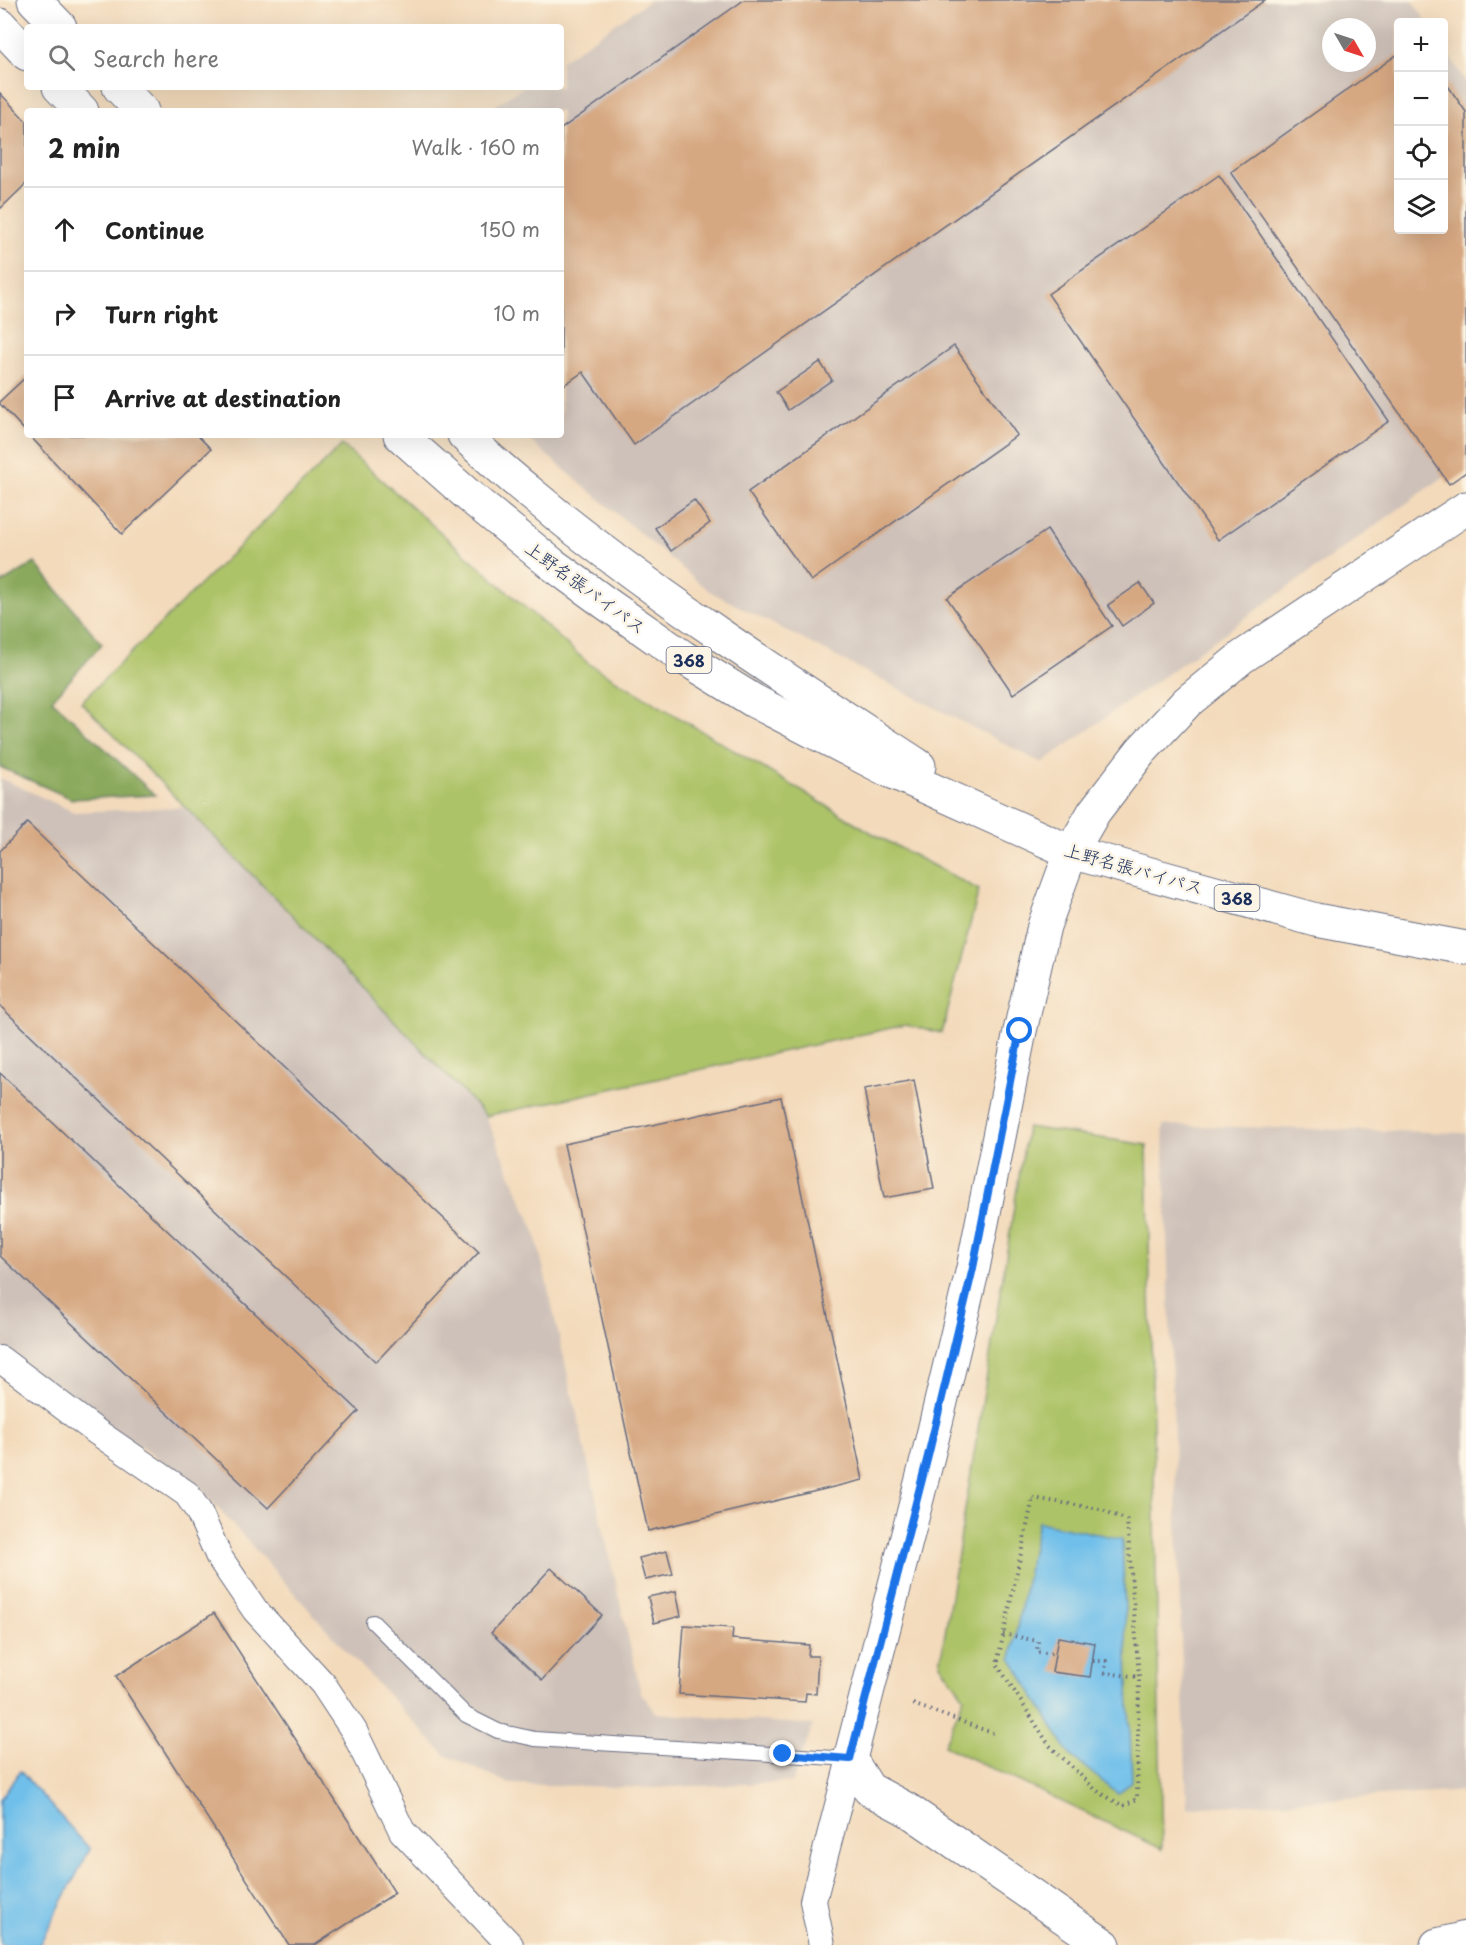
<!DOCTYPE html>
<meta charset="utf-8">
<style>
body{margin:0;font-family:"Playpen Sans","Klee One",sans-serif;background:#f6f6f6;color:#222}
.controls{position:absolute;right:18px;top:18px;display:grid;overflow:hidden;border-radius:6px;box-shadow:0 6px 24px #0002}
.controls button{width:54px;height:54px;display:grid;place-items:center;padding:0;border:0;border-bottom:2px solid #e0e0e0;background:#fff;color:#222;font:30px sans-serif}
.compass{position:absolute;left:1322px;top:18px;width:54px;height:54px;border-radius:50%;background:#fff;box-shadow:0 6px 24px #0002;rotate:129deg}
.stop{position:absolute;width:18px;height:18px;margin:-14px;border:4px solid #1a73e8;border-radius:50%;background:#fff}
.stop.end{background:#1a73e8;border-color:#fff;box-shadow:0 2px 6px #0008}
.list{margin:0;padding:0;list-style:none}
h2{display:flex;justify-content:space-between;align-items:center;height:78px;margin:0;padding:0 24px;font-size:26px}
h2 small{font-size:20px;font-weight:400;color:#767676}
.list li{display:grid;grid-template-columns:39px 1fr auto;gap:18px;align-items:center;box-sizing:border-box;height:84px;padding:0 24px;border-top:2px solid #e0e0e0}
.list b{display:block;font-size:22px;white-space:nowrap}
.list em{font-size:20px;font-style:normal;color:#767676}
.icon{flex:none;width:33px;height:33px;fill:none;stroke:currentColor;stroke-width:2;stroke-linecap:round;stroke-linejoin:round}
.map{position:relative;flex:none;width:1466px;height:1945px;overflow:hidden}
.search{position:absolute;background:#fff;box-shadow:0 6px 24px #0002;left:24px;top:24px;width:540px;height:66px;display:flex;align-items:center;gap:15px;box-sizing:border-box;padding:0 21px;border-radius:6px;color:#767676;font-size:22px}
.panel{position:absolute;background:#fff;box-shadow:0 6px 24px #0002;left:24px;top:108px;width:540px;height:330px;border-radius:6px}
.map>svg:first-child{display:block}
</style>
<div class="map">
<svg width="1466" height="1945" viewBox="0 0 1466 1945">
<rect width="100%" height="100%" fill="#fcf5e5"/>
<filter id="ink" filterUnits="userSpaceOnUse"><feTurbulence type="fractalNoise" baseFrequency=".0167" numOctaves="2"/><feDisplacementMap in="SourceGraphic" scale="12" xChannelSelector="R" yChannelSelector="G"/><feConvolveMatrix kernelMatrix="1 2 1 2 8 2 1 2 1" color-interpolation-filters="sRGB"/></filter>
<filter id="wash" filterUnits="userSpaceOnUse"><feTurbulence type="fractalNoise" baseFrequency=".008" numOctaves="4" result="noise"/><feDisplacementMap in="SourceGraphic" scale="24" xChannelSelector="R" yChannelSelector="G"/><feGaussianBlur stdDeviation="1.35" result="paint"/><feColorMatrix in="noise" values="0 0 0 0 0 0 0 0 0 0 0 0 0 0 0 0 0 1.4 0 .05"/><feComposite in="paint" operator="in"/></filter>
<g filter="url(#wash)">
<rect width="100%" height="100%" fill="#f3dabb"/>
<g fill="#cec1b9" fill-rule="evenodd">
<path d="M 650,0 L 1412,0 L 1427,22 L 1398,22 L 1398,230 L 1444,230 L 1444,48 L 1466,82 L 1466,461 L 1042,763 L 709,591 L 523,435 L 561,435 L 561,111 L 487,111 L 523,87 L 561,87 L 561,61 ZM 1331,27 L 1367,27 L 1367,63 L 1331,63 Z"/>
<polygon points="0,778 74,812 185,807 486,1116 535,1232 641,1693 657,1713 813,1725 793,1782 653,1788 510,1784 445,1755 349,1654 196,1484 37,1379 0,1346"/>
<polygon points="1163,1125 1466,1133 1466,1791 1187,1808"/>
</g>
<g fill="#adc367" stroke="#647962" stroke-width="1.5">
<polygon points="342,445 589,664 872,833 979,890 942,1033 905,1025 486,1116 292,915 81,702"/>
<polygon points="1027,1127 1147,1145 1162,1849 944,1746 964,1697 940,1664"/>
</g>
<polygon fill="#8aa95c" stroke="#526c5d" stroke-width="1.5" points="35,563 102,644 52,700 155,795 72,799 0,767 0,584"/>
<g fill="#6fbfea" stroke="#4577a4" stroke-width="1.5">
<polygon points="1038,1522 1122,1539 1132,1781 1118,1794 1070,1755 1011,1658"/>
<polygon points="20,1771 90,1849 39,1945 0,1945 0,1799"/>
</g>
<g id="blocks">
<g fill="#d6a882">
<polygon points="744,0 1265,0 634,445 583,372 561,387 561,129"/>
<polygon points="1398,54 1398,230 1444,230 1444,80 1466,112 1466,472 1449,484 1231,172"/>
<polygon points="0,93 27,122 27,183 0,209"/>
<polygon points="1219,175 1389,421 1218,540 1048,294"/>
<polygon points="954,346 1017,435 811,581 748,492"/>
<polygon points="820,362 832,380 788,410 776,392"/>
<polygon points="27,376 27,433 0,404 0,401"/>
<polygon points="29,435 197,435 211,449 122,534"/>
<polygon points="694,500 710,523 671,551 655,528"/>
<polygon points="1047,530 1112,626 1013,694 947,598"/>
<polygon points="1140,583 1154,603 1122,626 1108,605"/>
<polygon points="27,823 479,1252 376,1362 0,1006 0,851"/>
<polygon points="0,1073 359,1411 268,1508 0,1256"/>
<polygon points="914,1080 934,1189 884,1198 864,1089"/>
<polygon points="781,1097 863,1480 648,1531 564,1144"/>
<polygon points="667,1551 673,1574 645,1580 639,1558"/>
<polygon points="551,1568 602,1615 542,1680 491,1633"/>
<polygon points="676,1591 681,1616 654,1623 648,1597"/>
<polygon points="214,1613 395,1893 315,1945 289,1945 116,1676"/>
<polygon points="684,1625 733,1628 732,1639 809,1645 808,1656 818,1656 816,1694 806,1693 805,1702 679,1694"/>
<polygon points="1058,1637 1095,1643 1090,1677 1052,1672"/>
</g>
</g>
</g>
<g filter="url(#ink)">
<use href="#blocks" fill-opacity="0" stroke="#676b7f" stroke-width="1.5"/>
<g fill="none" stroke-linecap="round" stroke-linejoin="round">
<g stroke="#676b7f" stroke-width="16">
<polyline id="lane" points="373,1622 466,1715 498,1731 535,1739 850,1759"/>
</g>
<g stroke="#676b7f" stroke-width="28">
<g id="street">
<polyline points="0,1359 97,1432 187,1494 199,1512 219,1557 255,1610 323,1684 354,1731 402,1831 510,1945"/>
<polyline points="822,1945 813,1901 850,1759"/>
</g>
</g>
<g stroke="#676b7f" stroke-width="35">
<g id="secondary">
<polyline points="1104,1945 908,1810 869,1789 850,1759 928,1456 973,1268 1020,1031 1044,926 1071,852 1094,812 1141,751 1187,702 1242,657 1466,508"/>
<polyline points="1437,1945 1466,1938"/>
</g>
</g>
<g stroke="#676b7f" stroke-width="35">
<g id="highway">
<polyline points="34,0 60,27"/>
<polyline points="0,25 27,54"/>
<polyline points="59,87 82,111"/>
<polyline points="119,87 142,111"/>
<polyline points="400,435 469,496 552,564 607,604 683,657 754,701 886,769 1071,852 1316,920 1466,948"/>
<path d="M 464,435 C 494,464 526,489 557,515 C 672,607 796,686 919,766"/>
</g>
</g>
<g stroke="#676b7f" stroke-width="4" stroke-dasharray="1.5 4.5" stroke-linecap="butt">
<polygon points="1033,1498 1100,1509 1127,1520 1139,1677 1137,1799 1123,1806 1097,1791 1049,1745 997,1664"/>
<polyline points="1003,1634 1038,1641 1037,1652 1055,1654"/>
<polyline points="1093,1661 1106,1661 1105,1673 1139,1677"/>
<polyline points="913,1704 993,1733"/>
</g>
<use href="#lane" stroke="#fff" stroke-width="14"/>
<use href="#street" stroke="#fff" stroke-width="26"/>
<use href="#secondary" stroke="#fff" stroke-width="33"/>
<use href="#highway" stroke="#fff" stroke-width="33"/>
</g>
</g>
<g fill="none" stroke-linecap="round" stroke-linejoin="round" filter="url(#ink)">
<polyline stroke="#1a73e8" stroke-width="8" points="783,1754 850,1759 928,1456 973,1268 1020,1031"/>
</g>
<g text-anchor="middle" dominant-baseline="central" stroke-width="5" stroke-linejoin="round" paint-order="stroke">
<g fill="#fcf5e5" stroke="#5e6a86" stroke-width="1.5">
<rect x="666.5" y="647" width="45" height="26" rx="4.5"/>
<rect x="1214.5" y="885" width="45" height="26" rx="4.5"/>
</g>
<g font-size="16" font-weight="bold" fill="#1b2f5e">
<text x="689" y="660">368</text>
<text x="1237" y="898">368</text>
</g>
<g font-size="18" fill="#1b2f5e" stroke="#fcf5e5">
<text transform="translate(586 587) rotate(36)">上野名張バイパス</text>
<text transform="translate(1134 868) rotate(16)">上野名張バイパス</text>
</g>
</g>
</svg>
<div class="controls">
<button>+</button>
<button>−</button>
<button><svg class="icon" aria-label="locate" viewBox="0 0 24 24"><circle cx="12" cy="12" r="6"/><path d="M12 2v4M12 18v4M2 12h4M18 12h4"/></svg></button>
<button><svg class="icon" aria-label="layers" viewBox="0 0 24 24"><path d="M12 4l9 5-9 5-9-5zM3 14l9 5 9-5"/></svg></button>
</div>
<svg class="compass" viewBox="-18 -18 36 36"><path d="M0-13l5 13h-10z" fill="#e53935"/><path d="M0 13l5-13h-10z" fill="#767676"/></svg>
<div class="stop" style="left:1020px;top:1031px"></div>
<div class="stop end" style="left:783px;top:1754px"></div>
<div class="search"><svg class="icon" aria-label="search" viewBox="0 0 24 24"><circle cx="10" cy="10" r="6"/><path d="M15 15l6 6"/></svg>Search here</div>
<section class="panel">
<h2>2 min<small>Walk · 160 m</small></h2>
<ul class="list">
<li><svg class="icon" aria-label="ahead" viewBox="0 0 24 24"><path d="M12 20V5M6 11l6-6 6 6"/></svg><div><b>Continue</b></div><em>150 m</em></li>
<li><svg class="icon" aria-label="right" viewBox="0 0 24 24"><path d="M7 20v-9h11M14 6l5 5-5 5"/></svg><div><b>Turn right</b></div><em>10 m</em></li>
<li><svg class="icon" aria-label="arrive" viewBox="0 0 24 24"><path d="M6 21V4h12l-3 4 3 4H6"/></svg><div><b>Arrive at destination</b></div></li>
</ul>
</section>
</div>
